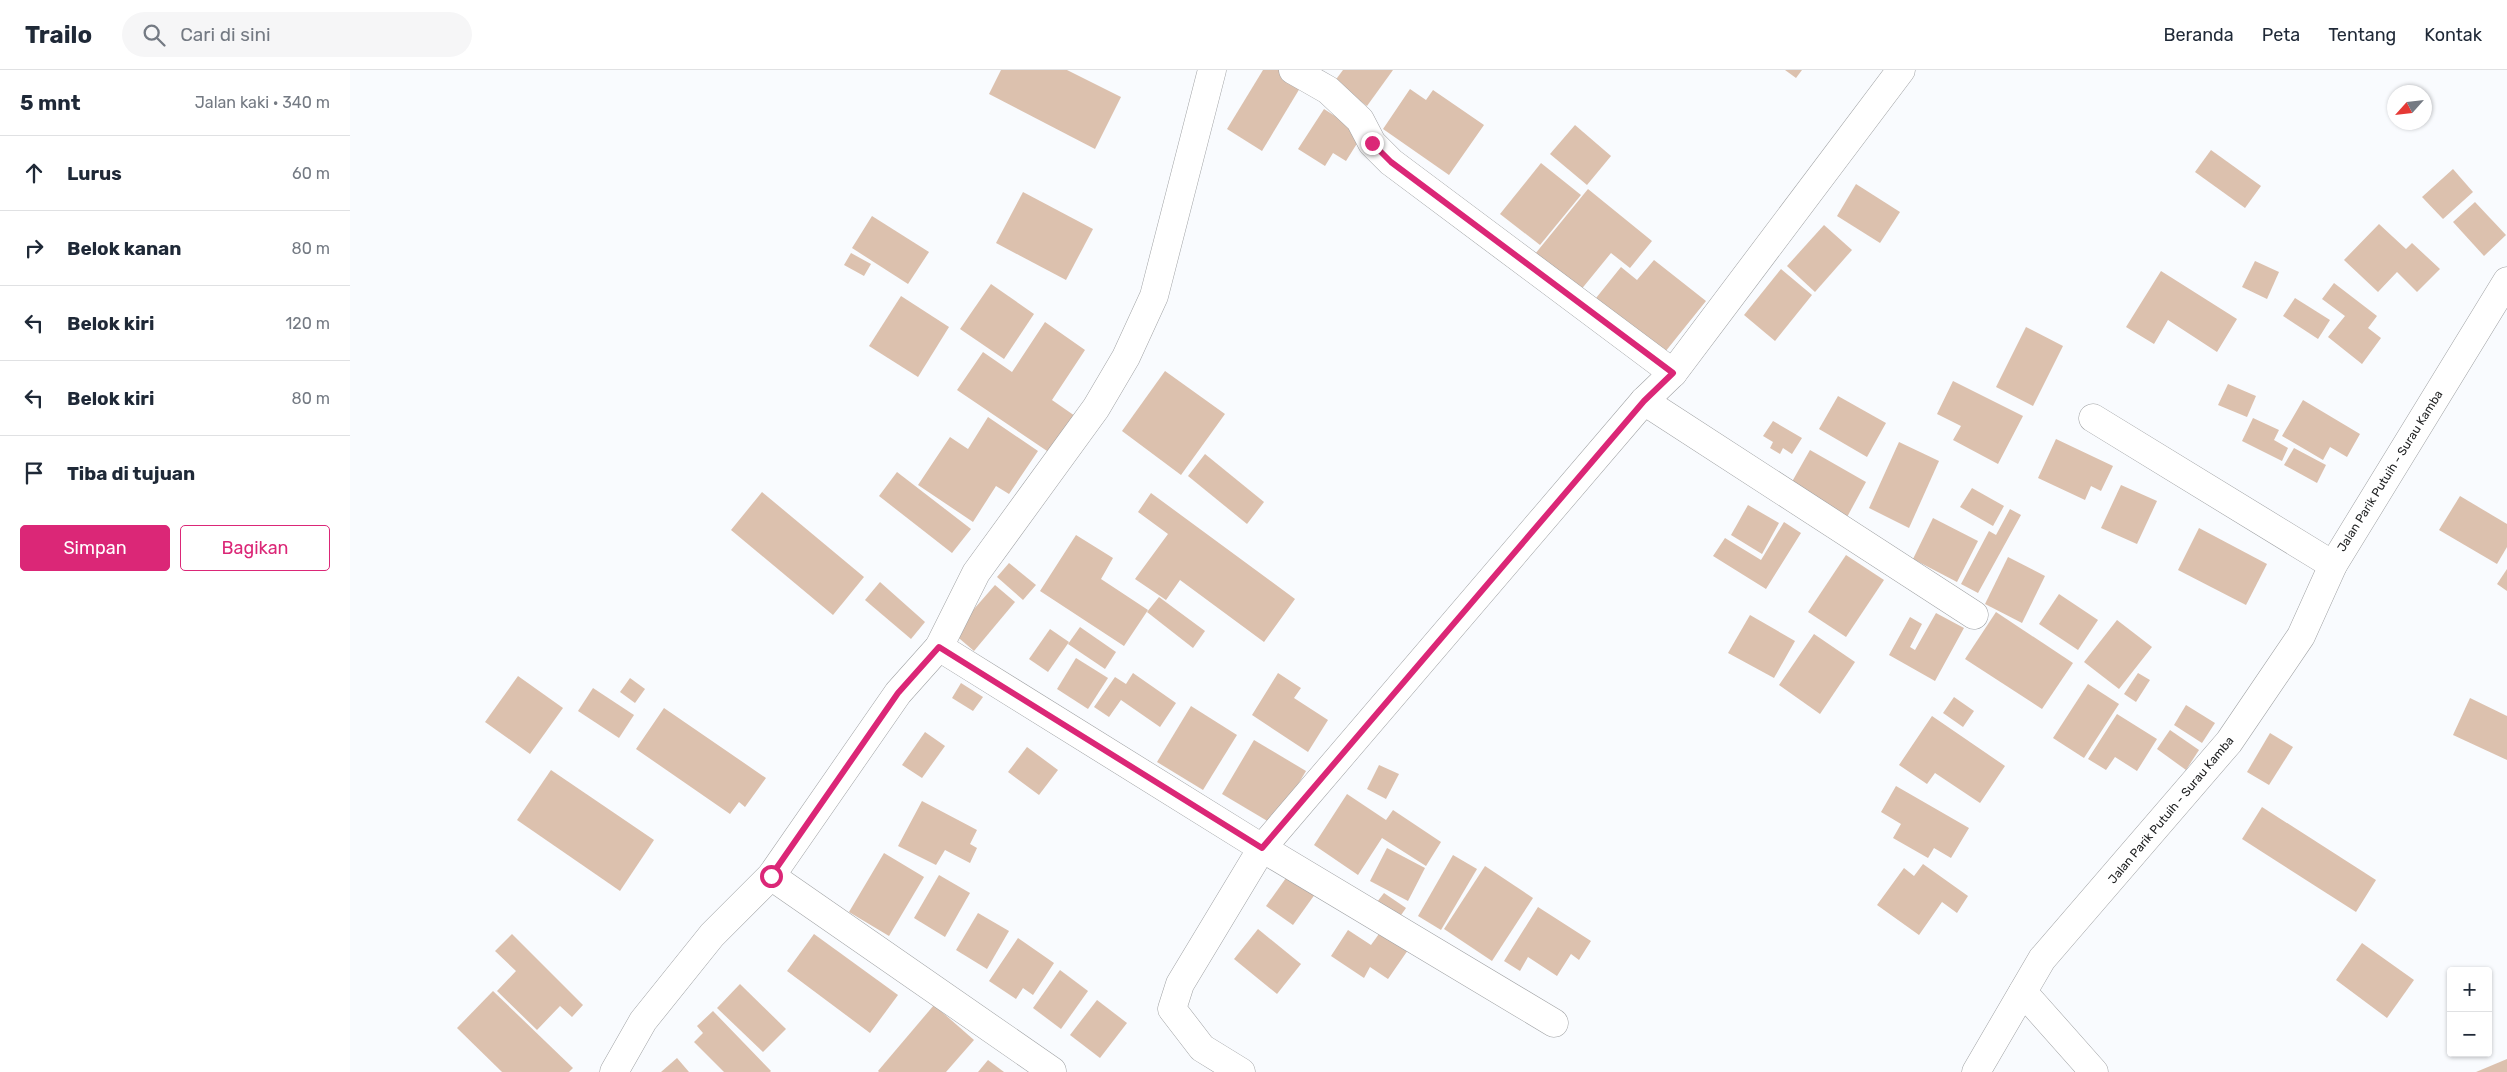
<!DOCTYPE html>
<html lang="id">
<meta charset="utf-8">
<style>
body{margin:0;font-family:Rubik,sans-serif;background:#f6f6f7;color:#1f2937}
.controls{position:absolute;right:15px;bottom:15px;display:grid;overflow:hidden;border-radius:5px;box-shadow:0 1px 4px #0004}
.controls button{width:45px;height:45px;display:grid;place-items:center;padding:0;border:0;border-bottom:1px solid #e0e1e3;background:#fff;color:#1f2937;font:25px sans-serif}
.compass{position:absolute;left:2037px;top:15px;width:45px;height:45px;border-radius:50%;background:#fff;box-shadow:0 1px 4px #0004;rotate:243deg}
.stop{position:absolute;width:15px;height:15px;margin:-11px;border:4px solid #db2777;border-radius:50%;background:#fff}
.stop.end{background:#db2777;border-color:#fff;box-shadow:0 1px 5px #0008}
.list{margin:0;padding:0;list-style:none}
h2{display:flex;justify-content:space-between;align-items:center;height:65px;margin:0;padding:0 20px;font-size:21px}
h2 small{font-size:16px;font-weight:400;color:#747a83}
.list li{display:grid;grid-template-columns:32px 1fr auto;gap:15px;align-items:center;box-sizing:border-box;height:75px;padding:0 20px;border-top:1px solid #e0e1e3}
.list b{display:block;font-size:19px;white-space:nowrap}
.list em{font-size:16px;font-style:normal;color:#747a83}
.actions{display:flex;gap:10px;padding:15px 20px}
.actions a{flex:1;padding:11px 0;border:1px solid #db2777;border-radius:5px;text-align:center;font-size:18px;color:#db2777}
.actions .main{background:#db2777;color:#fff}
.icon{flex:none;width:28px;height:28px;fill:none;stroke:currentColor;stroke-width:2;stroke-linecap:round;stroke-linejoin:round}
.map{position:relative;flex:none;width:2157px;height:1002px;overflow:hidden}
header{display:flex;align-items:center;gap:30px;box-sizing:border-box;height:70px;padding:0 25px;background:#fff;border-bottom:1px solid #e0e1e3}
header strong{font-size:24px}
nav{display:flex;gap:28px;margin-inline-start:auto;font-size:18px}
.search{width:350px;height:45px;background:#f6f6f7;display:flex;align-items:center;gap:12px;box-sizing:border-box;padding:0 18px;border-radius:28px;color:#747a83;font-size:19px}
main{display:flex}
aside{flex:1;background:#fff}
.map>svg:first-child{display:block}
</style>
<header>
<strong>Trailo</strong>
<div class="search"><svg class="icon" aria-label="search" viewBox="0 0 24 24"><circle cx="10" cy="10" r="6"/><path d="M15 15l6 6"/></svg>Cari di sini</div>
<nav><a>Beranda</a><a>Peta</a><a>Tentang</a><a>Kontak</a></nav>
</header>
<main>
<aside>
<h2>5 mnt<small>Jalan kaki · 340 m</small></h2>
<ul class="list">
<li><svg class="icon" aria-label="ahead" viewBox="0 0 24 24"><path d="M12 20V5M6 11l6-6 6 6"/></svg><div><b>Lurus</b></div><em>60 m</em></li>
<li><svg class="icon" aria-label="right" viewBox="0 0 24 24"><path d="M7 20v-9h11M14 6l5 5-5 5"/></svg><div><b>Belok kanan</b></div><em>80 m</em></li>
<li><svg class="icon" aria-label="left" viewBox="0 0 24 24"><path d="M17 20v-9H6M10 6l-5 5 5 5"/></svg><div><b>Belok kiri</b></div><em>120 m</em></li>
<li><svg class="icon" aria-label="left" viewBox="0 0 24 24"><path d="M17 20v-9H6M10 6l-5 5 5 5"/></svg><div><b>Belok kiri</b></div><em>80 m</em></li>
<li><svg class="icon" aria-label="arrive" viewBox="0 0 24 24"><path d="M6 21V4h12l-3 4 3 4H6"/></svg><div><b>Tiba di tujuan</b></div></li>
</ul>
<div class="actions"><a class="main">Simpan</a><a>Bagikan</a></div>
</aside>
<div class="map">
<svg width="2157" height="1002" viewBox="0 0 2157 1002">
<rect width="100%" height="100%" fill="#f9fbfe"/>
<g fill="#dcc1ae">
<polygon points="651,0 717,0 771,27 745,79 639,24"/>
<polygon points="913,0 932,0 953,13 912,81 877,59"/>
<polygon points="993,0 1043,0 1017,36 984,12"/>
<polygon points="1435,0 1452,0 1446,8"/>
<polygon points="1060,19 1076,30 1083,20 1134,55 1099,105 1033,59"/>
<polygon points="974,39 1013,64 996,91 983,83 975,96 948,79"/>
<polygon points="1225,55 1261,86 1237,115 1200,84"/>
<polygon points="1861,80 1911,116 1895,138 1845,102"/>
<polygon points="1191,93 1231,125 1190,175 1150,144"/>
<polygon points="2103,99 2123,122 2093,149 2072,127"/>
<polygon points="1506,114 1550,142 1530,173 1487,146"/>
<polygon points="1238,119 1302,171 1280,198 1261,183 1230,221 1185,184"/>
<polygon points="673,122 743,159 716,210 646,173"/>
<polygon points="2125,132 2156,165 2134,186 2103,152"/>
<polygon points="522,146 579,182 558,214 502,178"/>
<polygon points="2029,154 2056,179 2062,173 2090,199 2067,222 2047,202 2028,222 1994,190"/>
<polygon points="1474,155 1502,180 1465,222 1437,196"/>
<polygon points="501,183 521,194 514,206 494,195"/>
<polygon points="1304,190 1356,231 1311,287 1242,233 1271,197 1287,210"/>
<polygon points="1905,191 1929,202 1917,229 1892,217"/>
<polygon points="1431,199 1462,225 1425,271 1394,245"/>
<polygon points="1811,201 1887,249 1867,282 1818,250 1804,274 1776,257"/>
<polygon points="1984,213 2027,246 2018,258 2031,268 2012,294 1978,267 1995,246 1972,229"/>
<polygon points="641,214 684,244 654,289 610,259"/>
<polygon points="551,226 599,257 568,307 519,276"/>
<polygon points="1945,228 1980,250 1968,269 1933,246"/>
<polygon points="695,252 735,280 702,330 725,346 700,383 607,320 633,282 662,302"/>
<polygon points="1676,257 1713,276 1683,336 1646,317"/>
<polygon points="815,301 875,344 831,405 772,361"/>
<polygon points="1603,311 1673,346 1648,394 1603,370 1611,356 1587,344"/>
<polygon points="1878,314 1906,326 1897,347 1868,335"/>
<polygon points="1488,326 1536,353 1517,387 1469,359"/>
<polygon points="1953,330 2010,364 1997,387 1980,377 1973,390 1932,366"/>
<polygon points="638,347 688,381 659,424 646,416 623,452 568,415 600,367 618,379"/>
<polygon points="1903,348 1929,360 1924,370 1938,378 1932,391 1892,371"/>
<polygon points="1423,351 1452,368 1442,384 1433,378 1430,384 1420,378 1423,372 1413,366"/>
<polygon points="1706,369 1763,396 1751,421 1741,416 1735,430 1688,408"/>
<polygon points="1549,372 1589,391 1559,458 1519,438"/>
<polygon points="1944,378 1976,395 1967,413 1934,395"/>
<polygon points="1460,380 1516,412 1496,449 1439,417"/>
<polygon points="855,384 914,432 897,454 838,406"/>
<polygon points="547,402 621,459 602,483 529,426"/>
<polygon points="1771,415 1807,431 1787,474 1751,458"/>
<polygon points="1622,418 1654,436 1643,456 1610,437"/>
<polygon points="412,422 514,507 483,545 381,460"/>
<polygon points="801,423 945,529 914,572 830,510 816,530 785,509 818,464 788,442"/>
<polygon points="2110,426 2157,454 2157,477 2147,494 2089,460"/>
<polygon points="1398,435 1429,453 1412,484 1381,465"/>
<polygon points="1660,439 1671,445 1628,523 1611,514 1639,461 1646,465"/>
<polygon points="1583,448 1628,471 1607,512 1563,489"/>
<polygon points="1434,452 1451,463 1416,519 1363,486 1375,468 1411,490"/>
<polygon points="1849,458 1917,494 1896,535 1828,500"/>
<polygon points="726,465 763,488 751,509 798,540 774,576 690,521"/>
<polygon points="1496,485 1534,510 1496,567 1458,542"/>
<polygon points="1658,487 1695,506 1672,553 1635,534"/>
<polygon points="659,493 686,515 673,530 647,507"/>
<polygon points="2157,499 2157,521 2147,514"/>
<polygon points="530,512 575,552 561,569 515,530"/>
<polygon points="645,515 665,532 624,581 603,563"/>
<polygon points="1709,524 1748,550 1728,580 1689,554"/>
<polygon points="809,527 855,561 843,578 797,542"/>
<polygon points="1646,542 1723,593 1692,639 1615,589"/>
<polygon points="1586,543 1614,558 1585,611 1539,585 1560,547 1572,554 1560,577 1565,580"/>
<polygon points="1400,545 1445,571 1424,608 1378,583"/>
<polygon points="1767,550 1802,577 1769,619 1734,592"/>
<polygon points="730,557 766,582 755,599 718,574"/>
<polygon points="700,559 719,572 698,602 679,589"/>
<polygon points="1464,564 1505,592 1470,644 1429,615"/>
<polygon points="726,588 758,608 738,639 707,619"/>
<polygon points="783,603 826,633 810,657 771,630 759,647 744,637 765,607 776,614"/>
<polygon points="928,603 951,618 944,628 978,650 958,682 902,645"/>
<polygon points="1788,603 1800,610 1786,632 1774,624"/>
<polygon points="168,606 213,638 180,684 135,652"/>
<polygon points="280,608 295,619 285,633 270,622"/>
<polygon points="611,613 633,627 623,641 602,628"/>
<polygon points="1738,614 1769,634 1734,688 1703,668"/>
<polygon points="243,618 284,645 269,668 228,641"/>
<polygon points="1604,627 1624,641 1613,657 1593,643"/>
<polygon points="2120,628 2157,646 2157,690 2103,665"/>
<polygon points="1836,635 1865,653 1852,673 1824,655"/>
<polygon points="841,636 887,665 853,720 807,692"/>
<polygon points="314,638 416,708 395,737 389,732 380,744 286,679"/>
<polygon points="1767,644 1807,669 1787,701 1765,687 1756,700 1738,689"/>
<polygon points="1582,646 1655,696 1630,733 1585,703 1577,714 1549,695"/>
<polygon points="1820,660 1849,680 1836,700 1807,679"/>
<polygon points="575,662 595,676 572,708 552,695"/>
<polygon points="1920,663 1943,677 1919,715 1897,702"/>
<polygon points="904,670 956,701 924,755 872,724"/>
<polygon points="677,677 708,700 689,725 658,702"/>
<polygon points="1029,695 1049,704 1036,729 1017,719"/>
<polygon points="201,700 304,770 270,821 167,750"/>
<polygon points="1546,716 1619,758 1601,788 1584,778 1578,788 1543,768 1551,754 1531,742"/>
<polygon points="997,724 1036,750 1043,740 1091,772 1076,796 1032,768 1008,805 964,775"/>
<polygon points="572,731 627,760 620,774 627,778 620,793 595,780 586,795 548,776"/>
<polygon points="1912,737 2026,810 2006,842 1892,769"/>
<polygon points="1037,778 1075,798 1058,831 1020,811"/>
<polygon points="534,783 574,807 539,866 499,842"/>
<polygon points="1103,785 1127,799 1091,860 1068,846"/>
<polygon points="1573,794 1618,826 1607,843 1592,832 1569,865 1527,835 1554,798 1564,806"/>
<polygon points="1135,796 1183,828 1142,891 1094,859"/>
<polygon points="941,801 968,820 943,855 916,836"/>
<polygon points="589,805 620,823 595,867 564,848"/>
<polygon points="1034,823 1056,838 1049,848 1027,832"/>
<polygon points="1188,837 1241,871 1229,890 1221,884 1207,906 1178,887 1170,901 1154,891"/>
<polygon points="628,843 659,861 637,899 606,880"/>
<polygon points="908,859 951,894 927,924 884,889"/>
<polygon points="998,860 1021,875 1031,861 1058,880 1038,909 1020,897 1014,908 981,886"/>
<polygon points="162,864 233,935 222,947 210,936 187,960 147,921 166,901 145,881"/>
<polygon points="464,864 548,925 520,963 437,901"/>
<polygon points="668,868 704,893 683,925 673,918 666,929 639,911"/>
<polygon points="2012,873 2064,910 2037,948 1986,910"/>
<polygon points="710,900 738,921 711,959 683,938"/>
<polygon points="390,914 436,959 413,982 367,938"/>
<polygon points="143,921 223,998 219,1002 152,1002 107,958"/>
<polygon points="747,930 777,953 750,988 720,965"/>
<polygon points="584,935 624,970 596,1002 529,1002 528,1001"/>
<polygon points="363,941 421,1001 420,1002 374,1002 344,972 353,963 347,956"/>
<polygon points="327,988 339,1002 311,1002"/>
<polygon points="2157,989 2157,1002 2126,1002"/>
<polygon points="638,990 654,1002 628,1002"/>
</g>
<g fill="none" stroke-linecap="round" stroke-linejoin="round">
<g stroke="#a0a2a4" stroke-width="29">
<g id="street">
<polyline points="943,0 978,20 1010,50 1022,73 1041,92 1323,303"/>
<polyline points="1294,331 1624,545"/>
<polyline points="1743,348 1983,495"/>
<polyline points="589,577 912,778 1204,953"/>
<polyline points="421,806 702,1001"/>
<polyline points="1673,922 1744,1002"/>
<polyline points="264,1002 293,951 362,865 421,806 548,623 589,577 626,503 746,338 776,287 804,226 862,0"/>
<polyline points="891,1002 852,978 822,939 830,914 912,778 1294,331 1323,303 1551,0"/>
</g>
</g>
<g stroke="#a0a2a4" stroke-width="29">
<polyline id="secondary" points="1626,1002 1692,889 1879,672 1951,566 1983,495 2157,211"/>
</g>
<use href="#street" stroke="#fff" stroke-width="28"/>
<use href="#secondary" stroke="#fff" stroke-width="28"/>
</g>
<g fill="none" stroke-linecap="round" stroke-linejoin="round">
<polyline stroke="#db2777" stroke-width="6" points="421,806 548,623 589,577 912,778 1294,331 1323,303 1041,92 1022,73"/>
</g>
<g text-anchor="middle" dominant-baseline="central" stroke-width="4" stroke-linejoin="round" paint-order="stroke">
<g font-size="12" fill="#212223" stroke="#fff">
<text transform="translate(2040 401) rotate(-58)">Jalan Parik Putuih - Surau Kamba</text>
<text transform="translate(1821 740) rotate(-50)">Jalan Parik Putuih - Surau Kamba</text>
</g>
</g>
</svg>
<div class="controls">
<button>+</button>
<button>−</button>
</div>
<svg class="compass" viewBox="-18 -18 36 36"><path d="M0-13l5 13h-10z" fill="#e53935"/><path d="M0 13l5-13h-10z" fill="#747a83"/></svg>
<div class="stop" style="left:421px;top:806px"></div>
<div class="stop end" style="left:1022px;top:73px"></div>
</div>
</main>
